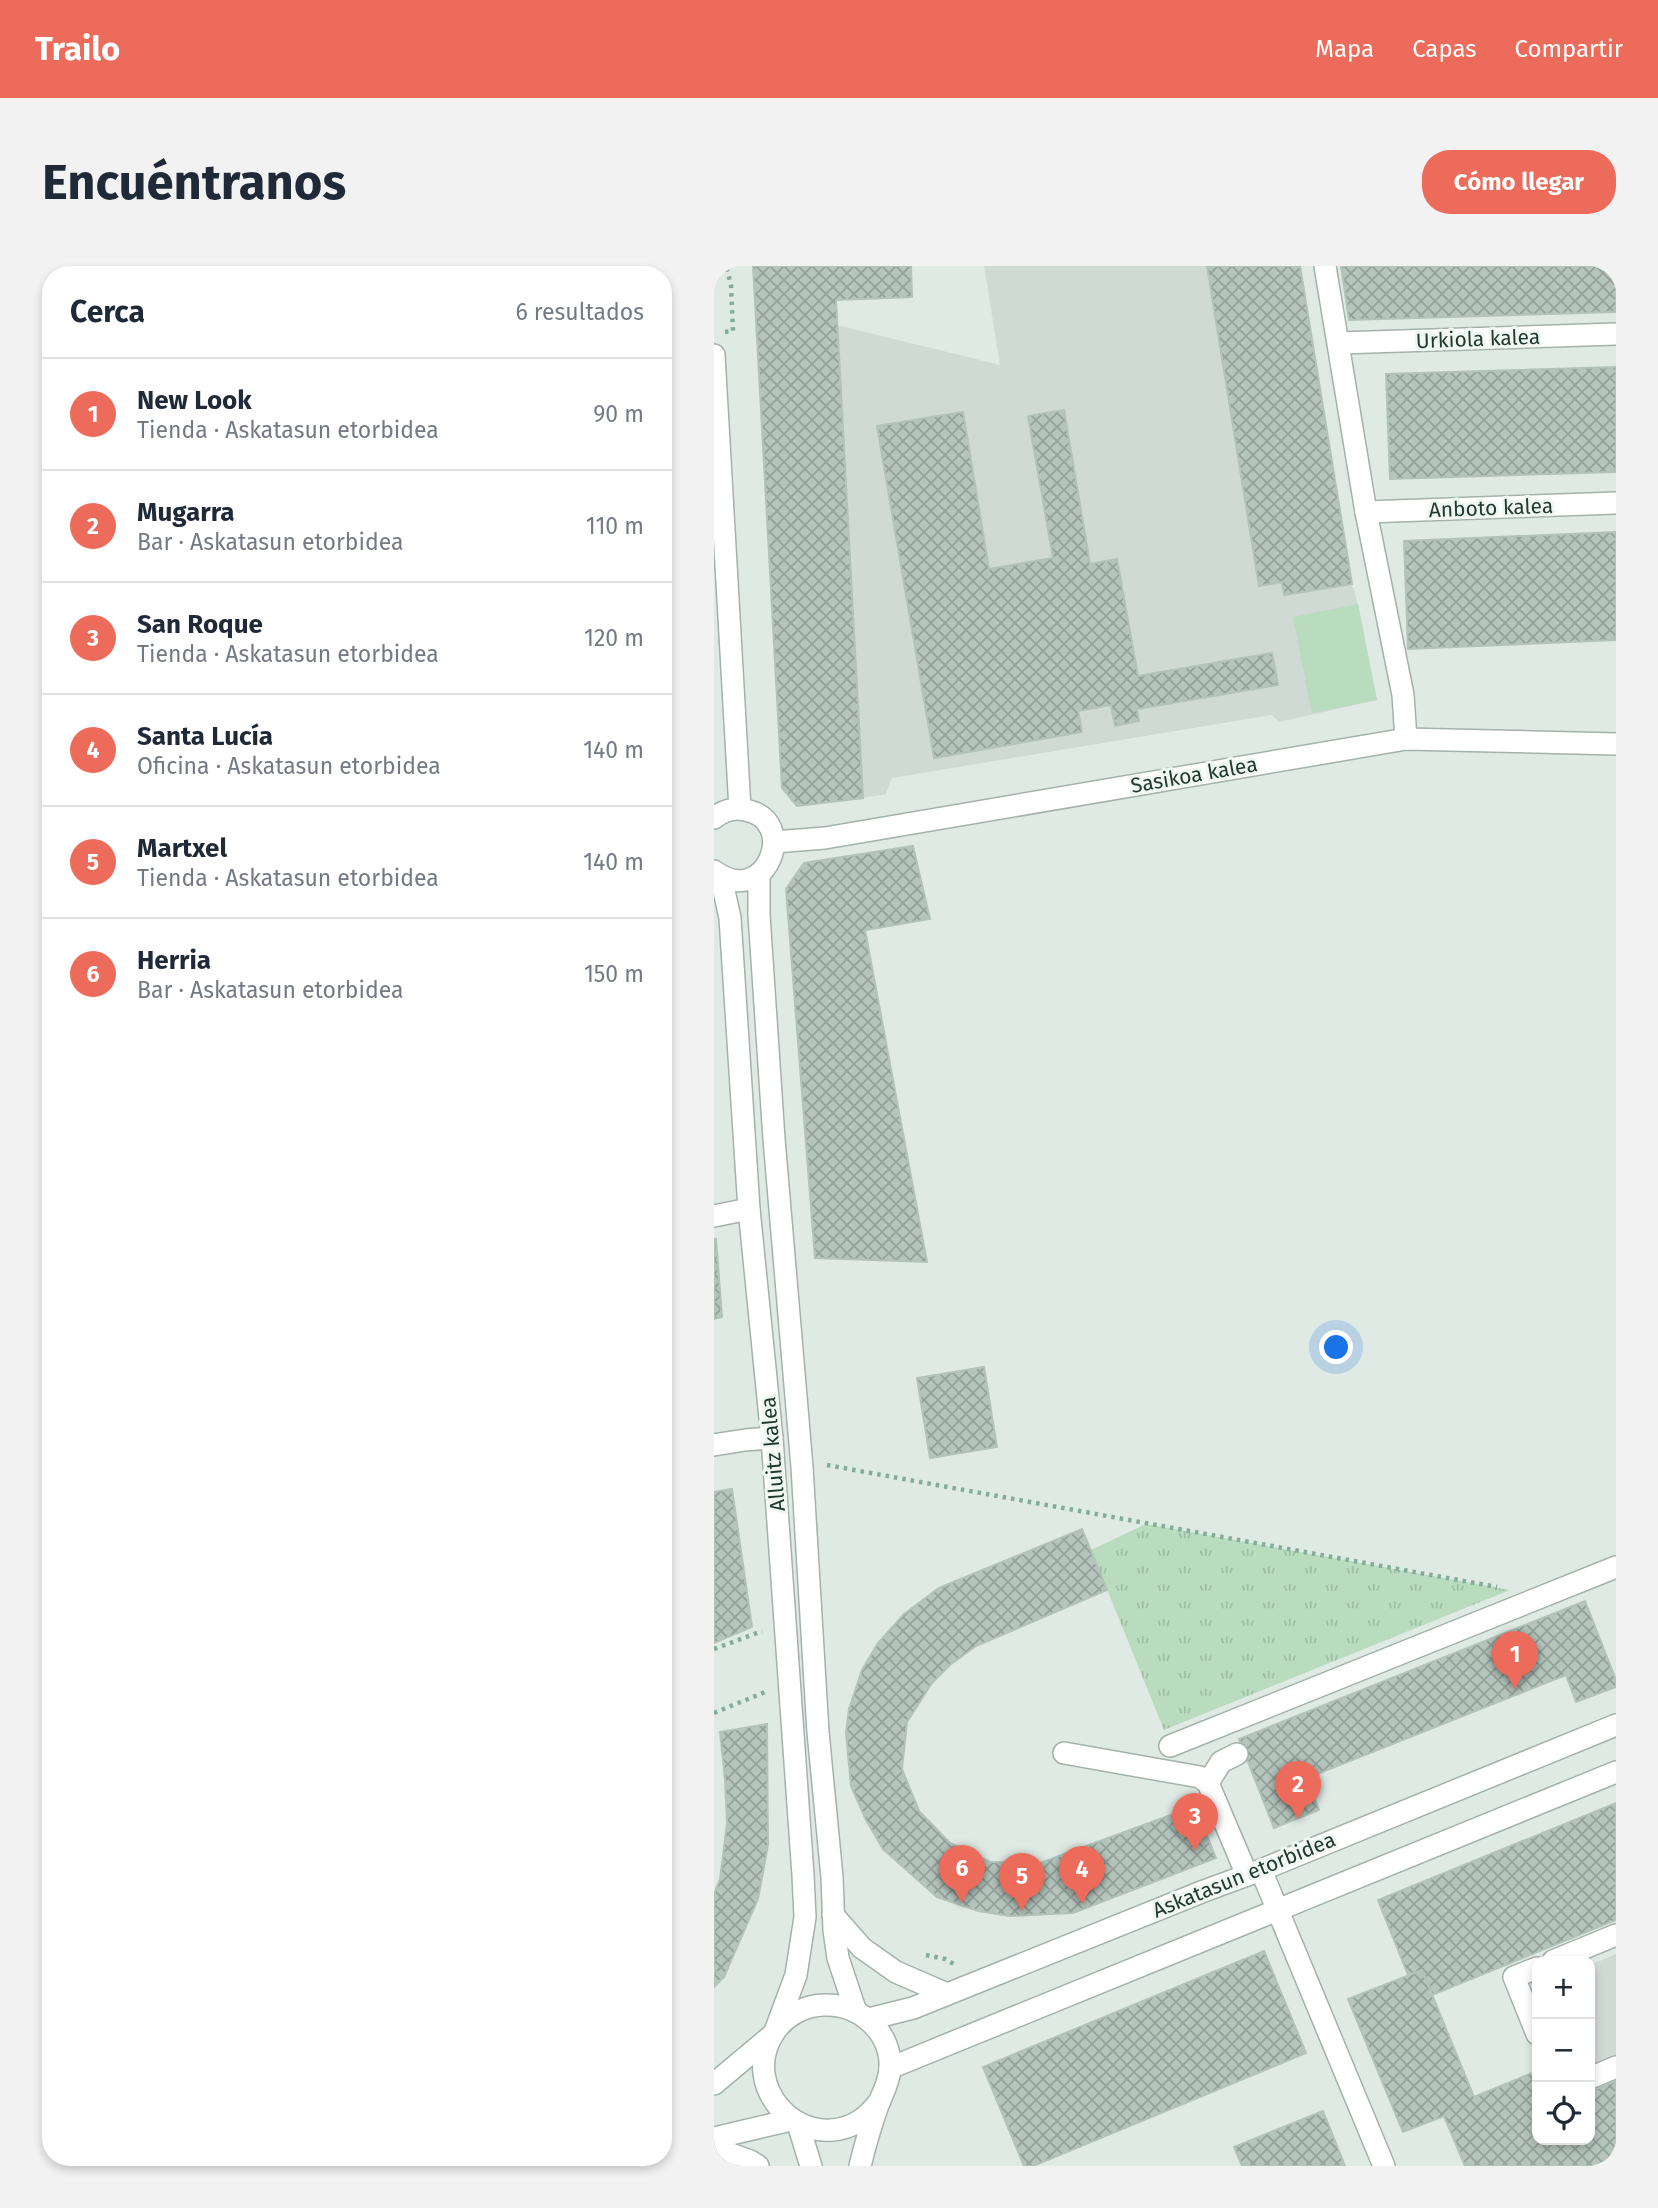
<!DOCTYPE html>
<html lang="es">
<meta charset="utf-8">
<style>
body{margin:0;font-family:"Fira Sans",sans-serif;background:#f2f2f3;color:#1f2937}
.controls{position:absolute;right:21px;bottom:21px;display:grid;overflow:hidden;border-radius:14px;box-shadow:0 4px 10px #0003}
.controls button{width:63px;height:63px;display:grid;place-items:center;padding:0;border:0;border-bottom:2px solid #e0e1e3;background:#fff;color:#1f2937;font:35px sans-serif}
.you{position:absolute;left:623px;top:1082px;width:24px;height:24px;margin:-18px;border:5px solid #fff;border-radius:50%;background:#1a73e8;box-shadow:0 0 0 10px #1a73e833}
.badge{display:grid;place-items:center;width:46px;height:46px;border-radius:50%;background:#ed6b5b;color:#fff;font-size:23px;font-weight:700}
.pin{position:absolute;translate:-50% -58px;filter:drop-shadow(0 2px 4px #0008)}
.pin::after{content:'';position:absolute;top:37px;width:24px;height:21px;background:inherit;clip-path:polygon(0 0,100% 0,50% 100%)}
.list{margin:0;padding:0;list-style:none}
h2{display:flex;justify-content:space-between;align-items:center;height:91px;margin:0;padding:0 28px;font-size:30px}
h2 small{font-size:23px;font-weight:400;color:#747a83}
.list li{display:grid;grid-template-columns:46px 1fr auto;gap:21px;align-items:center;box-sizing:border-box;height:112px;padding:0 28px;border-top:2px solid #e0e1e3}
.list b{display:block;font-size:26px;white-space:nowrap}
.list p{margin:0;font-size:23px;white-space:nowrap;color:#747a83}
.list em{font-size:23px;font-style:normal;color:#747a83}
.icon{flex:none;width:38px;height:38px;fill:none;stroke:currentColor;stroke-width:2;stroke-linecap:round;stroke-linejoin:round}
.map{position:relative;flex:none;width:902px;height:1900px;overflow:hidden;border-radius:28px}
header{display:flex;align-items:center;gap:42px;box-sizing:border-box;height:98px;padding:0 35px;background:#ed6b5b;color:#fff}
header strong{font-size:33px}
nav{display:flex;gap:38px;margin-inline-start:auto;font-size:24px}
.intro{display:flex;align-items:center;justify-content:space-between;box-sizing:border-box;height:168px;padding:0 42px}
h1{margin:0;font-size:49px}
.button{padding:18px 32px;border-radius:28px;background:#ed6b5b;color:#fff;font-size:24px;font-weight:700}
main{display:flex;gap:42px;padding:0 42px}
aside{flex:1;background:#fff;border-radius:28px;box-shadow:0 4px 10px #0003}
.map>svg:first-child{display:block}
</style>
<header>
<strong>Trailo</strong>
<nav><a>Mapa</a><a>Capas</a><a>Compartir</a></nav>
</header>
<div class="intro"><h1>Encuéntranos</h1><a class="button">Cómo llegar</a></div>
<main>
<aside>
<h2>Cerca<small>6 resultados</small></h2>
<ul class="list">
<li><span class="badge">1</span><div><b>New Look</b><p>Tienda · Askatasun etorbidea</p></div><em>90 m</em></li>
<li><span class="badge">2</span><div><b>Mugarra</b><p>Bar · Askatasun etorbidea</p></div><em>110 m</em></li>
<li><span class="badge">3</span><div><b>San Roque</b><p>Tienda · Askatasun etorbidea</p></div><em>120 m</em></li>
<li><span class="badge">4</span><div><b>Santa Lucía</b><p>Oficina · Askatasun etorbidea</p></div><em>140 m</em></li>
<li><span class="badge">5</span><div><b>Martxel</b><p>Tienda · Askatasun etorbidea</p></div><em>140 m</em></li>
<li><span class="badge">6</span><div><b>Herria</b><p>Bar · Askatasun etorbidea</p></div><em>150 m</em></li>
</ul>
</aside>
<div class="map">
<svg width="902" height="1900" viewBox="0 0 902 1900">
<defs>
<pattern id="park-tufts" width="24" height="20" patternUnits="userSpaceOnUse" patternTransform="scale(1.75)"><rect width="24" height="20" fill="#b9dbbe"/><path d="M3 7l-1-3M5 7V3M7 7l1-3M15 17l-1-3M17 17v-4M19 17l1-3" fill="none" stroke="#9fbda4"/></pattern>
<pattern id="building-cross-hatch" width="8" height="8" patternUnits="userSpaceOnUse" patternTransform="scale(1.75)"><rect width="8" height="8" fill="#b5c5bd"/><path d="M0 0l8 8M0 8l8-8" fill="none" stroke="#93a19a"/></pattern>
</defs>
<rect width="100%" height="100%" fill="#e0eae4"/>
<g fill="#cedad3">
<polygon points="270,0 586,0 638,318 644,338 663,434 565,456 558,449 178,512 172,528 149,532 123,59 286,99"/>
<polygon points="902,1688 902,1789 876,1801 876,1699"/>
</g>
<polygon fill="#b9dbbe" points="644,338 663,434 598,447 579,351"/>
<polygon fill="url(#park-tufts)" points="432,1258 796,1324 450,1464 377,1284"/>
<g fill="url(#building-cross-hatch)" stroke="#b2c3ba" stroke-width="2">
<polygon points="39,0 197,0 198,31 122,34 149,532 83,540 68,522"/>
<polygon points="493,0 586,0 638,318 570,329 568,316 545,320"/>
<polygon points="627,0 902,0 902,46 635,54"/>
<polygon points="902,101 902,206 676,213 672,108"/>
<polygon points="350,144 376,298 403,293 424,410 558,387 564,419 423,443 425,455 401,460 397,439 364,445 368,466 220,492 163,160 249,146 275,303 339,292 314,150"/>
<polygon points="902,266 902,374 694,383 690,275"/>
<polygon points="199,580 216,653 151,664 213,996 101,992 72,623 90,597"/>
<polygon points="0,973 2,973 8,1051 0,1053"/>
<polygon points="270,1101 283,1181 216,1192 203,1112"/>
<polygon points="18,1223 38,1361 0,1377 0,1226"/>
<polygon points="368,1263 393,1324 262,1380 236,1399 218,1417 193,1456 188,1503 205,1545 236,1577 276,1596 326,1597 481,1540 502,1592 359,1647 296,1650 264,1645 223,1631 169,1583 152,1554 137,1520 132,1467 135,1443 148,1404 164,1377 190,1348 225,1322"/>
<polygon points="871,1335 902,1414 902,1421 862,1436 852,1409 593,1512 605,1544 560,1562 525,1473"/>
<polygon points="53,1458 54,1579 44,1633 10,1711 0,1704 0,1628 6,1613 13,1557 11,1513 6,1466"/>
<polygon points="902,1537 902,1654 718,1729 708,1704 694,1709 664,1634"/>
<polygon points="550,1685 592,1787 319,1900 310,1900 269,1801"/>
<polygon points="0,1704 10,1711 0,1721"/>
<polygon points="708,1704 760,1831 823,1805 823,1874 876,1874 876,1826 902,1815 902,1900 751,1900 730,1850 689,1866 634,1733"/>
<polygon points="609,1845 631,1900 528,1900 520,1881"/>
</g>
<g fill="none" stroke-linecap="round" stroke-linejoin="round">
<g stroke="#a3b2aa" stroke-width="24">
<g id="minor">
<polyline points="611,0 652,246 689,429 692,473"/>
<polyline points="625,77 902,68"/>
<polyline points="0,89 26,543"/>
<polyline points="652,246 902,237"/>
<path d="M 0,552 C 9,545 19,541 31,544 C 87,554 52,644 0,605"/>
<polyline points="60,576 111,572 692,473 902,478"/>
<polyline points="45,608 45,649 60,873 88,1201 104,1466 118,1611 120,1664 124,1692 142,1746"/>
<polyline points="7,611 16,652 35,943 58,1172 89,1609 91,1651 82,1709 62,1763"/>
<polyline points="0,950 35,943"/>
<polyline points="0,1179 31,1174 58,1172"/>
<polyline points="456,1480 902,1301"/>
<polyline points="350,1487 486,1511 494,1517 533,1609"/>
<polyline points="494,1517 507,1496 523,1488"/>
<polyline points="547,1604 670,1900"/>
<polyline points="119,1649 148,1682 182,1706 233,1728"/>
<polyline points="839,1695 902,1669"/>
<polyline points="823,1702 800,1711 823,1768"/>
<polyline points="155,1753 199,1742 490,1625 547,1604 902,1459"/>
<polyline points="176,1802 902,1506"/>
<polyline points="876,1812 902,1801"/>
<polyline points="0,1818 56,1771"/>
<polyline points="84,1858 97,1900"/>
<polyline points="0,1872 77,1854"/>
<polyline points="0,1882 36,1895 44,1900"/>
<path d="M 146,1900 C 151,1879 157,1859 164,1839 C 169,1827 175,1816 176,1803 C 178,1767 147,1739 113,1739 C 92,1738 70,1750 59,1768 C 27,1819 82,1883 138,1859 C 150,1854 158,1845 166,1835"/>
</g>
</g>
<g stroke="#81ad99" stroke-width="4.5" stroke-dasharray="3.5 5" stroke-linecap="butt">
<polyline points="11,66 19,65 17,19 12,0"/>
<polyline points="113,1199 783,1321"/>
<polyline points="0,1383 48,1365"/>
<polyline points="0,1447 51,1426"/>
<polyline points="212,1689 231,1693 240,1698"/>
</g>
<use href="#minor" stroke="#fff" stroke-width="21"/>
</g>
<g text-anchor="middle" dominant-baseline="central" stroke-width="6" stroke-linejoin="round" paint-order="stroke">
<g font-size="21" fill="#213a30" stroke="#f0f7f2">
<text transform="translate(764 73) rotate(-2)">Urkiola kalea</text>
<text transform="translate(777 242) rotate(-2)">Anboto kalea</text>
<text transform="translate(480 509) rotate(-10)">Sasikoa kalea</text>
<text transform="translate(59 1188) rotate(-95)">Alluitz kalea</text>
<text transform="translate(530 1609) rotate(-22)">Askatasun etorbidea</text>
</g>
</g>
</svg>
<div class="controls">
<button>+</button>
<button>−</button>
<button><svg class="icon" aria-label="locate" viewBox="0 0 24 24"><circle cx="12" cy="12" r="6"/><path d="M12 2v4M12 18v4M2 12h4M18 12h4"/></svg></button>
</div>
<div class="you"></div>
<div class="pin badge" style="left:801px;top:1423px">1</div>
<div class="pin badge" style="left:584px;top:1553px">2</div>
<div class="pin badge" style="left:481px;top:1585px">3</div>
<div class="pin badge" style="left:368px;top:1638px">4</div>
<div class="pin badge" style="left:308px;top:1645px">5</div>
<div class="pin badge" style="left:248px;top:1637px">6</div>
</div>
</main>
